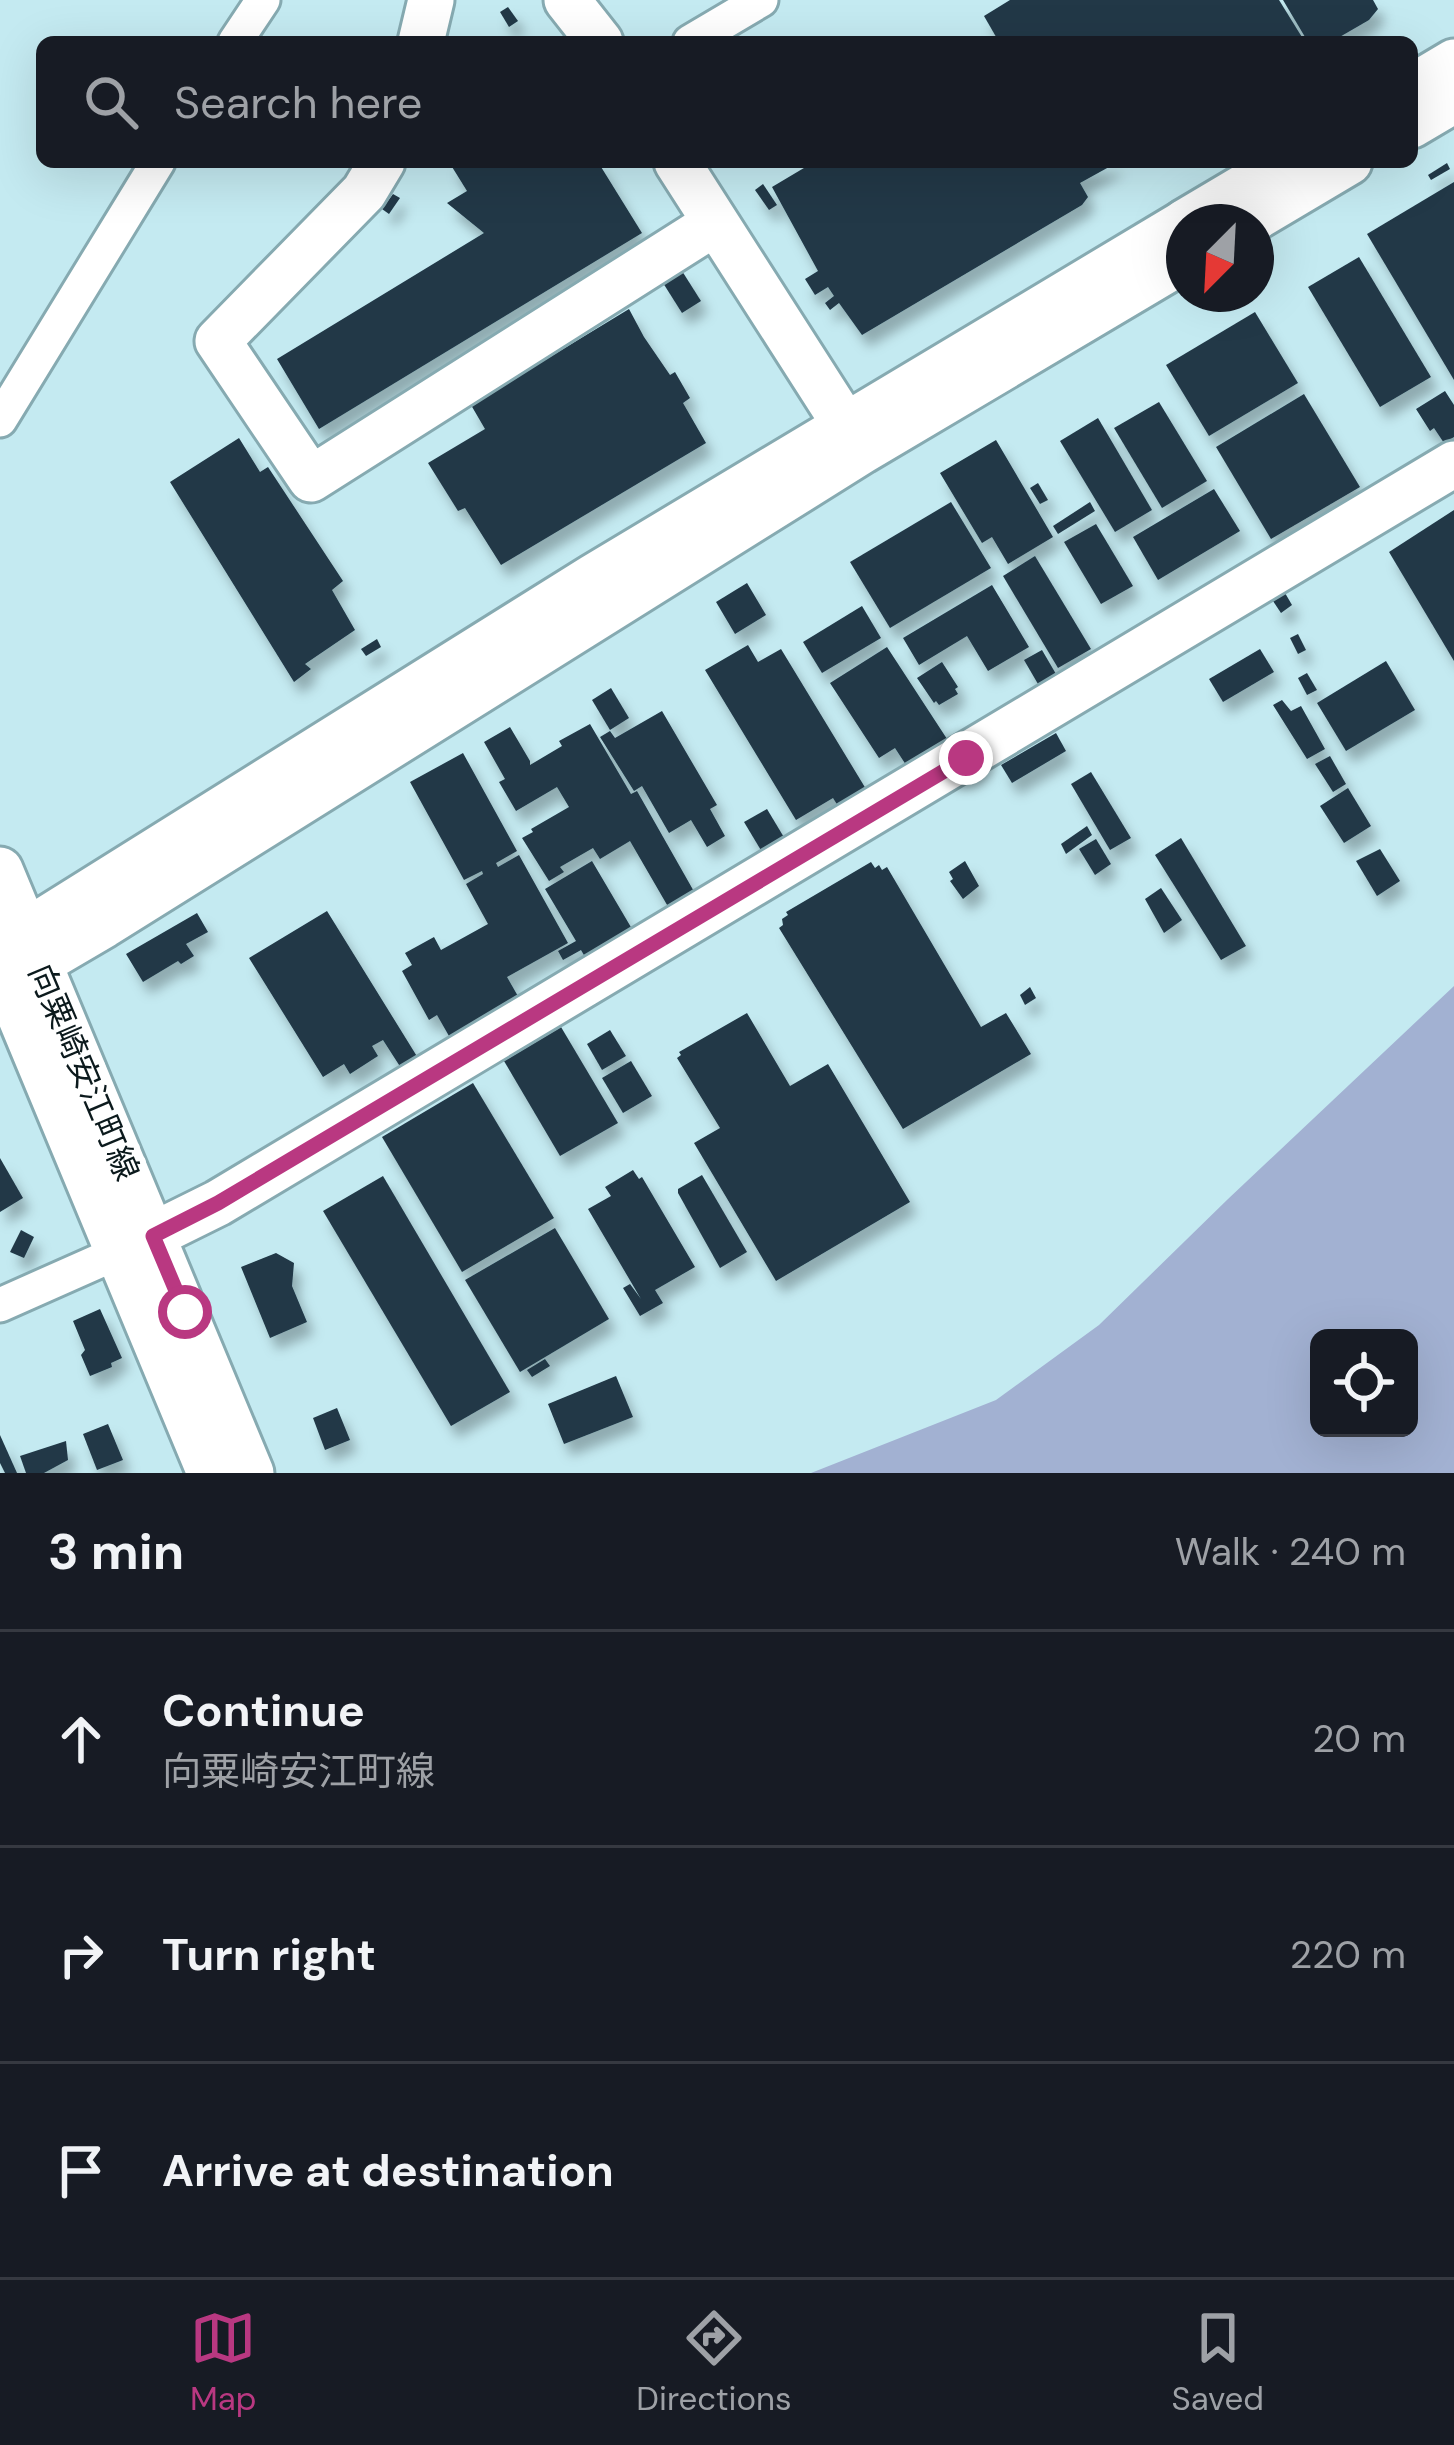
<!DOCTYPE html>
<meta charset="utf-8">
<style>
body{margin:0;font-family:"DM Sans","Noto Sans JP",sans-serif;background:#242831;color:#f1f3f6}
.controls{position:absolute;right:36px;bottom:36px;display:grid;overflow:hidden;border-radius:18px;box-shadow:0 12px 48px #0002}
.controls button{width:108px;height:108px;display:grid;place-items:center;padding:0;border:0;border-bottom:3px solid #363941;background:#171b24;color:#f1f3f6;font:60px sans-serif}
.compass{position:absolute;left:1166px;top:204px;width:108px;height:108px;border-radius:50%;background:#171b24;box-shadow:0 12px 48px #0002;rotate:204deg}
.stop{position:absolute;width:36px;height:36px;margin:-27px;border:9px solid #b93881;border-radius:50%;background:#fff}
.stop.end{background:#b93881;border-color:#fff;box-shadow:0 3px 12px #0008}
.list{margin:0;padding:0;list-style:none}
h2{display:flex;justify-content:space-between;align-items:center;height:156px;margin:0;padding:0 48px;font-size:51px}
h2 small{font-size:39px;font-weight:400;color:#9ea1a6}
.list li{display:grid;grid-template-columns:78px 1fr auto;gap:36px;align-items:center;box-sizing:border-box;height:216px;padding:0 48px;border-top:3px solid #363941}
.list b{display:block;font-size:45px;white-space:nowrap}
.list p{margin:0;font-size:39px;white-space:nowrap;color:#9ea1a6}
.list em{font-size:39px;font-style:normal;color:#9ea1a6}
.icon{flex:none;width:66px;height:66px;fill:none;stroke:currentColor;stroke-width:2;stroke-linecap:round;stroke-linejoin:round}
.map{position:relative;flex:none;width:1454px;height:1473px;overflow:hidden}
.search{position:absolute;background:#171b24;box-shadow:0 12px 48px #0002;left:36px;right:36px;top:36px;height:132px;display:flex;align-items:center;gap:30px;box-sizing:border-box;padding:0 42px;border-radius:18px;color:#9ea1a6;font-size:45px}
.sheet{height:804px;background:#171b24}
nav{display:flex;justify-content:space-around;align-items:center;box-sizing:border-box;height:168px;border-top:3px solid #363941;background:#171b24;font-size:33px;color:#9ea1a6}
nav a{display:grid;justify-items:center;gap:6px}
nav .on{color:#b93881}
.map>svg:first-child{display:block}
</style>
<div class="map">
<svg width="1454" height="1473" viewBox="0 0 1454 1473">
<defs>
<filter id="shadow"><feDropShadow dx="7" dy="12" stdDeviation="6" flood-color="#0004"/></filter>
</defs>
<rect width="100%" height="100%" fill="#c4eaf1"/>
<path fill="#a2b1d2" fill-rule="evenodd" d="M 1454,986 L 1454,1473 L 811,1473 L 996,1400 L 1099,1325 L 1228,1199 ZM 1319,1338 L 1409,1338 L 1409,1428 L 1319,1428 Z"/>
<g fill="#203847" filter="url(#shadow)">
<polygon points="1010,0 1279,0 1305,42 999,42 984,16"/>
<polygon points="1283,0 1373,0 1378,9 1369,20 1331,42 1308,42"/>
<polygon points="508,7 518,21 509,27 500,12"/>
<polygon points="449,162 598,162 642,233 319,429 277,359 484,233 447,203 467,191"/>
<polygon points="814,162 1118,162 1080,183 1088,197 1082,205 862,335 839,303 830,310 825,303 834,296 828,287 815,295 805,279 818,271 772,187"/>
<polygon points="1447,163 1450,169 1431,180 1428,175"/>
<polygon points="1454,182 1454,380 1367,234"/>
<polygon points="763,184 777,205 769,210 755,190"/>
<polygon points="393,194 400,198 389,214 382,209"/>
<polygon points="1359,257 1431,377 1380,407 1308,287"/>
<polygon points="682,271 701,301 682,313 663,283"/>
<polygon points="629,309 644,337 670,375 675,372 690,398 683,403 706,443 501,565 465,508 458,511 428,463 485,429 471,405"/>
<polygon points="1255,312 1298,383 1209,436 1166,365"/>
<polygon points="1445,391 1454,405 1454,437 1444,443 1434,428 1430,431 1416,409"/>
<polygon points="1304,394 1360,487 1271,539 1216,447"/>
<polygon points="1159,402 1207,481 1162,508 1114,428"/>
<polygon points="1098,418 1152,510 1115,532 1060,441"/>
<polygon points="239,438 260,472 268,467 343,581 332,590 355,630 305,664 311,669 294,682 170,482"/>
<polygon points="996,440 1053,537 1008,564 992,537 982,543 940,473"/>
<polygon points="1038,483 1048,500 1040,504 1030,488"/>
<polygon points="1214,489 1240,531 1158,580 1133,537"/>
<polygon points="951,502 991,568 890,628 850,562"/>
<polygon points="1090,502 1095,511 1058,534 1053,526"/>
<polygon points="1454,510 1454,661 1389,552"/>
<polygon points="1096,524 1133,586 1101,604 1064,542"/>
<polygon points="1035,556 1091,649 1058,668 1003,576"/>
<polygon points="747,583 766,615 735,634 716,602"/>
<polygon points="992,585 1029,647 988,671 967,636 919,665 903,638"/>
<polygon points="1285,593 1292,605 1281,613 1273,601"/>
<polygon points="862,606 881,638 822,673 803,642"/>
<polygon points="1298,634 1306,650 1298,654 1290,638"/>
<polygon points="377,639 381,647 366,656 361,649"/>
<polygon points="748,645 758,662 781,649 866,789 838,806 833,798 796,820 705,670"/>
<polygon points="887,647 949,742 908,768 895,748 879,758 830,683"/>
<polygon points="1260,649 1274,672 1223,702 1209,679"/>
<polygon points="1042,650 1056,674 1038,684 1024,660"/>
<polygon points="1386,661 1415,710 1346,751 1317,703"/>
<polygon points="942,662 958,687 955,689 958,694 939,705 936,701 934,703 917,678"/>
<polygon points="1307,673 1317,690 1307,695 1298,678"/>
<polygon points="611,688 629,718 610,730 592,700"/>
<polygon points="1282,700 1291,711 1301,706 1325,749 1307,759 1273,705"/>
<polygon points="662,711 717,805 710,809 725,836 707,847 691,820 669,833 642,786 634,791 600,737 610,731 615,738"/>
<polygon points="590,724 631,794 637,791 696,895 670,910 630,841 600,859 593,848 560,867 564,872 549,881 522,838 533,832 531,829 569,807 557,787 516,811 499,782 505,779 484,742 510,727 530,761 530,765 562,746 559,741"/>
<polygon points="1056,733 1066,751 1012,783 1001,765"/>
<polygon points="463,753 517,851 496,863 498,867 519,855 568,943 507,977 519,998 449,1036 437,1015 429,1020 402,971 412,965 405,953 434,937 441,950 488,924 466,884 483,874 482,871 464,880 410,782"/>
<polygon points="1330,756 1346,784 1333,792 1315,764"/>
<polygon points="1091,772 1131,838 1110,850 1071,784"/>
<polygon points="1348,788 1371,826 1344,843 1320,806"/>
<polygon points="767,809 785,839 762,852 744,822"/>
<polygon points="1087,826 1092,835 1066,854 1061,844"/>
<polygon points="1181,838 1246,946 1221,960 1155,855"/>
<polygon points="1096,839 1111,864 1095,875 1079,849"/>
<polygon points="1380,849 1400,881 1377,896 1356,861"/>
<polygon points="592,861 635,934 588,962 581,950 563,960 558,951 576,941 545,889"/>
<polygon points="965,861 979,886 963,899 950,881 953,879 949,872"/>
<polygon points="871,862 875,868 879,865 882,870 887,867 981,1027 1006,1013 1031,1054 903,1129 779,928 783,925 782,919 788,915 786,912"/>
<polygon points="1161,888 1182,920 1164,933 1145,899"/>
<polygon points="327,911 418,1058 401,1068 383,1040 372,1046 378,1056 350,1074 344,1064 323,1077 249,958"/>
<polygon points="197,913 208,932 186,944 194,956 181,964 178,961 143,982 126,954"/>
<polygon points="1030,987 1036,998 1025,1005 1020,995"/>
<polygon points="747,1013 790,1086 828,1064 910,1202 776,1281 694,1143 720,1128 677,1058 681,1055 679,1052"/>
<polygon points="561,1027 618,1123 560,1156 504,1061"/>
<polygon points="610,1030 626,1056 602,1070 587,1044"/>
<polygon points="631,1061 652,1096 623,1113 602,1078"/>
<polygon points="473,1083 554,1218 462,1272 382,1137"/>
<polygon points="0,1158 23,1198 0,1212"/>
<polygon points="633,1170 639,1179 642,1177 695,1267 655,1290 663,1303 640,1316 623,1288 630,1284 641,1299 588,1209 611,1196 605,1187"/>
<polygon points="702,1175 747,1252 720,1268 678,1193 678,1189"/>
<polygon points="383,1176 510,1392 451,1426 323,1211"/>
<polygon points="555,1228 609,1319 520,1372 465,1280"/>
<polygon points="21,1230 34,1237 24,1258 10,1252"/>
<polygon points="276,1253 294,1263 292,1286 307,1322 270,1338 241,1267"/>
<polygon points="100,1309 122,1358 111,1363 112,1367 90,1376 81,1355 85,1350 73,1321"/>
<polygon points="545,1359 550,1366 532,1377 527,1370"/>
<polygon points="616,1376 633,1417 564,1444 548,1404"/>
<polygon points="337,1408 350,1440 325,1450 313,1418"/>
<polygon points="108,1424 123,1460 97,1470 83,1434"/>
<polygon points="0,1435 17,1473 5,1473 0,1463"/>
<polygon points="66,1441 68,1460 44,1473 26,1473 20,1456"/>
</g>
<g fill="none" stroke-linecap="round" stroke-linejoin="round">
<g stroke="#86aab1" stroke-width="39">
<g id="street">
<polyline points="235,42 263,0"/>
<polyline points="690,42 761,0"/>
<polyline points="0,420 158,162"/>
<polyline points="0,1305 117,1253"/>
</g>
</g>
<g stroke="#86aab1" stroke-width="51">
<g id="secondary">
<polyline points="567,0 600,42"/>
<polyline points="421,42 431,0"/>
<polyline points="1412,87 1454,62"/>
<polyline points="1412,125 1454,100"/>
<polyline points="382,162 364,192 218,341 311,479 715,223"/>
<polyline points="677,162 860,448"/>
<polyline points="1185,222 1286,162"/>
<polyline points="1248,222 1349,162"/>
<polyline points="0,870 251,1473"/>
<polyline points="0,948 593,577 1184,223"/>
<polyline points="0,968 210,1473"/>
<polyline points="0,986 104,925 862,451 1184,260"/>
<polyline points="117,1253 218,1203 1454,464"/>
</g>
</g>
<use href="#street" stroke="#fff" stroke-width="33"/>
<use href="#secondary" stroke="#fff" stroke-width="45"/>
</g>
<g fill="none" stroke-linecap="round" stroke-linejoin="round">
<polyline stroke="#b93881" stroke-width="15" points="185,1312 153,1236 218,1203 966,758"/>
</g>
<g text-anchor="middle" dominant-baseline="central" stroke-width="12" stroke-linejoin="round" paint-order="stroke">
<g font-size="33" fill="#0c1a1d" stroke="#fff">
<text transform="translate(84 1072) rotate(67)">向粟崎安江町線</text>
</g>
</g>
</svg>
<div class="controls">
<button><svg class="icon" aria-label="locate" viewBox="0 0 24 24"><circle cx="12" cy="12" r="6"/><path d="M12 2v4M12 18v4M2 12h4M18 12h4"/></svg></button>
</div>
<svg class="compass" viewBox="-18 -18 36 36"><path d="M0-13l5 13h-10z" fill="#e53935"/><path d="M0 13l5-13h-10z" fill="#9ea1a6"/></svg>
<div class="stop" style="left:185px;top:1312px"></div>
<div class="stop end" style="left:966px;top:758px"></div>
<div class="search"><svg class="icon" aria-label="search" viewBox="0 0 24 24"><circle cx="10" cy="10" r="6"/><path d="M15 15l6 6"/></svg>Search here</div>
</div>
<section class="sheet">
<h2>3 min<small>Walk · 240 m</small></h2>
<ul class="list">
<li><svg class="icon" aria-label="ahead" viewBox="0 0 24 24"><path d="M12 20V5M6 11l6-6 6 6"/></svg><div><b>Continue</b><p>向粟崎安江町線</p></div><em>20 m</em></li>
<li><svg class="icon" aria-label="right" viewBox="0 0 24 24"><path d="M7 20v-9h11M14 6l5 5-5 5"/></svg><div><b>Turn right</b></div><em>220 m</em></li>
<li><svg class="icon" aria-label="arrive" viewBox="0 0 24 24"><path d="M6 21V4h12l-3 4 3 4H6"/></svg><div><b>Arrive at destination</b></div></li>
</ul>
</section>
<nav>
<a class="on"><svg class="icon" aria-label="map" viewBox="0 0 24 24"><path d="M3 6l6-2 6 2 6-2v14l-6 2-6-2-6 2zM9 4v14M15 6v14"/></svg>Map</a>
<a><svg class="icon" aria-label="directions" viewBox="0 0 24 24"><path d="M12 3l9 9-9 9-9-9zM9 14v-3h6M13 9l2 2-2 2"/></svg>Directions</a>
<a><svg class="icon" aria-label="saved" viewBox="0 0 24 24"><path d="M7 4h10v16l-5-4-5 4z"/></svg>Saved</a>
</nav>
